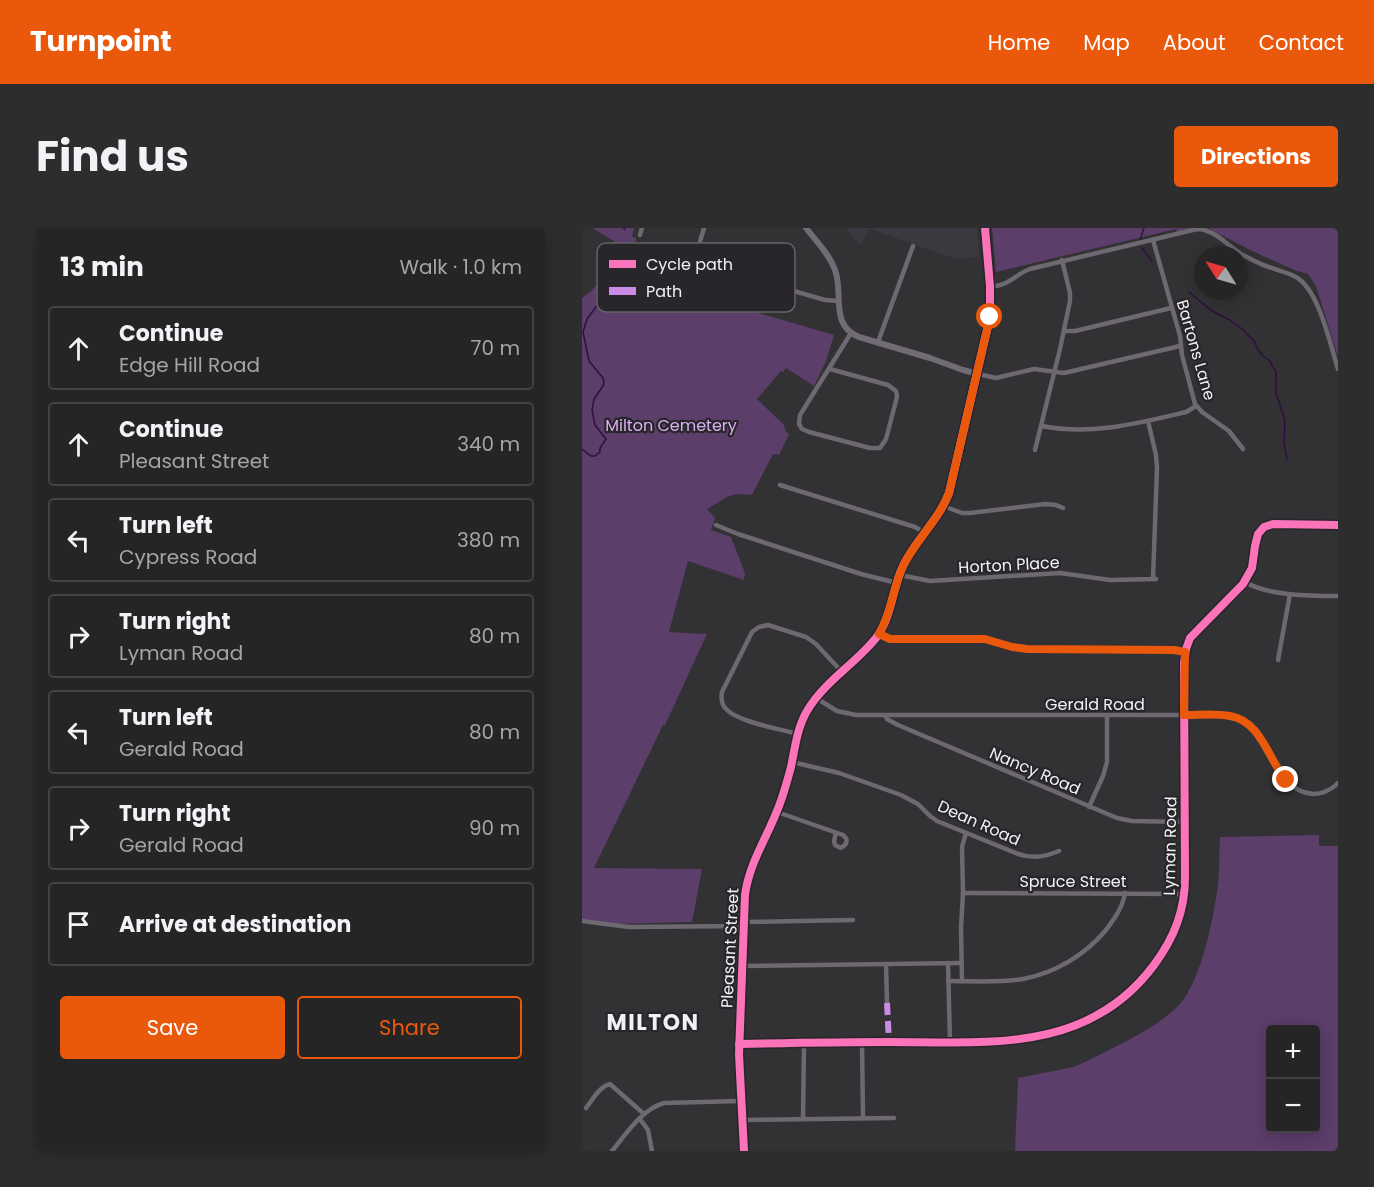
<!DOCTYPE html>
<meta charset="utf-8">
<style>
body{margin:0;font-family:Poppins,sans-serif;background:#2e2d2e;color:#f1f3f6}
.controls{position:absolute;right:18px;bottom:18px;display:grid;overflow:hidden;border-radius:6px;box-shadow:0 3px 15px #0003}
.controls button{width:54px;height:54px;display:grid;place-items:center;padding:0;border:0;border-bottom:2px solid #424243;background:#262526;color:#f1f3f6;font:30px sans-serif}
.compass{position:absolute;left:612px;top:18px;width:54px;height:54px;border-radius:50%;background:#262526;box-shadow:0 3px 15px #0003;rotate:307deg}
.stop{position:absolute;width:18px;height:18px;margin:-14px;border:4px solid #ea580c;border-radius:50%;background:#fff}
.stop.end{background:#ea580c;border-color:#fff;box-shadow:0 2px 6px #0008}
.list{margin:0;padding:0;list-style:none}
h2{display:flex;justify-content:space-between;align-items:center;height:78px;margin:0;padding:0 24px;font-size:26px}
h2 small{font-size:20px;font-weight:400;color:#a4a5a7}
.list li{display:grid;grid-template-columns:39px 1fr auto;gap:18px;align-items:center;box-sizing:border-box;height:84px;margin:0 12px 12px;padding:0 12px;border:2px solid #424243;border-radius:6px}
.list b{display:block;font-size:22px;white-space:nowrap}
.list p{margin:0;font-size:20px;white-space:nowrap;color:#a4a5a7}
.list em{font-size:20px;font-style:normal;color:#a4a5a7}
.actions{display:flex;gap:12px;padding:18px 24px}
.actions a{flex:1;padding:14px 0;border:2px solid #ea580c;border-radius:6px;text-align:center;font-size:21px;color:#ea580c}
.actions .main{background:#ea580c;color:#fff}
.icon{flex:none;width:33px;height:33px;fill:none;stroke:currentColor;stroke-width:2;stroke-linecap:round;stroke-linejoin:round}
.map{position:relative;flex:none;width:756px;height:923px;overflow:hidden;border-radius:6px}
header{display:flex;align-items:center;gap:36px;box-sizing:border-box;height:84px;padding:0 30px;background:#ea580c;color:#fff}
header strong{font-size:28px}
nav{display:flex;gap:33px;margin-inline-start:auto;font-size:21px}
.intro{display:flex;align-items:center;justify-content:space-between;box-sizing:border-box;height:144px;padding:0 36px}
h1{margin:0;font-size:42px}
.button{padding:15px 27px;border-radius:6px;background:#ea580c;color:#fff;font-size:21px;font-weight:700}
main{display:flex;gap:36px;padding:0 36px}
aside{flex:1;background:#262526;border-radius:6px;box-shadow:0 3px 15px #0003}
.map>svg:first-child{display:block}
</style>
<header>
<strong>Turnpoint</strong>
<nav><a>Home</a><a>Map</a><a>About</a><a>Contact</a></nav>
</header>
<div class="intro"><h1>Find us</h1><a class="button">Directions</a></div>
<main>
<aside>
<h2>13 min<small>Walk · 1.0 km</small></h2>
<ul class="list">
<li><svg class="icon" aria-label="ahead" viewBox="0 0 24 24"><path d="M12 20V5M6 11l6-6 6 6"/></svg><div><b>Continue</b><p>Edge Hill Road</p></div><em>70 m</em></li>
<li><svg class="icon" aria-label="ahead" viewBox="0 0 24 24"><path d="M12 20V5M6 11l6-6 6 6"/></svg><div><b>Continue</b><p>Pleasant Street</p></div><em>340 m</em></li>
<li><svg class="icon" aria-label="left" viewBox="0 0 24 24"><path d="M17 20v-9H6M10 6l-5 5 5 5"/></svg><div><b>Turn left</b><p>Cypress Road</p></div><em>380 m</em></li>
<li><svg class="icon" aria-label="right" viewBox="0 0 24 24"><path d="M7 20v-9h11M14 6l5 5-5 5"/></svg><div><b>Turn right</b><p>Lyman Road</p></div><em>80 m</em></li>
<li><svg class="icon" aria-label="left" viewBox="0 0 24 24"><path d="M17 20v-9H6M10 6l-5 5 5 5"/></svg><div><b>Turn left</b><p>Gerald Road</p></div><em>80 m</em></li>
<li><svg class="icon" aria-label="right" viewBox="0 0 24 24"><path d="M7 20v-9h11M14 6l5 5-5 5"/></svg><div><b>Turn right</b><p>Gerald Road</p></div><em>90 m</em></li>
<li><svg class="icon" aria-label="arrive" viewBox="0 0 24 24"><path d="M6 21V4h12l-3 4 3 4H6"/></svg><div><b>Arrive at destination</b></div></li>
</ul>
<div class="actions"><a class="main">Save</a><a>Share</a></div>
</aside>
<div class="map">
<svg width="756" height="923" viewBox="0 0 756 923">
<rect width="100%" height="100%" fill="#323133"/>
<polygon fill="#3c3840" points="265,0 395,0 397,29 375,31 287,1 278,18"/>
<g fill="#5b3e6a" fill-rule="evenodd">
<path d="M 10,0 L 52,0 L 50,9 L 54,10 L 53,24 L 43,35 L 41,49 L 72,58 L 74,55 L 252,107 L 244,133 L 232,158 L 204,140 L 201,144 L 199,143 L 175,171 L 202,197 L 204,204 L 207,206 L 197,227 L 191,226 L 170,267 L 154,266 L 145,269 L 125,281 L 133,290 L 129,302 L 149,309 L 163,345 L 162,352 L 106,333 L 87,404 L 125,406 L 83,497 L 81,497 L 12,640 L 120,641 L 110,694 L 32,696 L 0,691 L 0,70 C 23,55 24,38 32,13 Z"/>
<polygon points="410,0 610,0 595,4 594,1 414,44"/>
<polygon points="626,0 756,0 756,129 734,58 726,46 712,42 666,21"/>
<path d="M 737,607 L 737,618 L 756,618 L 756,923 L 433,923 L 436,850 L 491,839 L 503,834 C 532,819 570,803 594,780 C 618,758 630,696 635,664 C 638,646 637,627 638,609 ZM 688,802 L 734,802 L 734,900 L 688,900 Z"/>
</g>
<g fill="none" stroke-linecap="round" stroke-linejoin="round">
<g stroke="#300e41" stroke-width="1.5">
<polyline points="41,0 43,1"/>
<polyline points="558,12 562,0"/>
<polyline points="560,20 570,33"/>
<polyline points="607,64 630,83 648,92 660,101 672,113 675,120 680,127 689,134 690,138 694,143 694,165 703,192 702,215 705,232"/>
<polyline points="0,221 9,228 13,228 18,224 18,220 24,211 13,197 10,182 12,171 21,158 22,154 21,150 7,133 1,104 5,91 14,79 29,68 32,64 36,56 40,31 50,21 51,16"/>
</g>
<g stroke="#6e6871" stroke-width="4.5">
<polyline points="58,7 60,0"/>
<polyline points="571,12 598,108 600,127 613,176 620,184 647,203 661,221"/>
<polyline points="112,34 243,72 256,73"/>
<polyline points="105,58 122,0"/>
<path d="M 408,58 C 426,59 432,47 448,41 L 615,1 C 632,1 645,17 659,26 C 667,30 675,35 684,38 C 694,42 705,44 714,49 C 737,62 748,116 756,141"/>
<polyline points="482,103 493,103 589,80"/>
<polyline points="296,114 331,18"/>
<polyline points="248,141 306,157 314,163 315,169 304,211 298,220 288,220 227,204 220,201 217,196 218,187 269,105"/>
<polyline points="396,146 414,150 452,141 482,145 598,118"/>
<polyline points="566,193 574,227 575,240 571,351"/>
<path d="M 460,198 C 509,208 557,195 604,184 L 614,178"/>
<polyline points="453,222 478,121 488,73 488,65 480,32"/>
<polyline points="198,257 333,299 343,305"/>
<polyline points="361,278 380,285 388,285 463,276 474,277 481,280"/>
<polyline points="134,297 156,306 279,346 315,355"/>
<polyline points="318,347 348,353 478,345 528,352 574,351"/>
<path d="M 663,354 C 687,368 728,368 756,368"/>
<polyline points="297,406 308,411 403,411 430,419 445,421 592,422 603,424"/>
<polyline points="696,432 708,366"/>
<path d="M 234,470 L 255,483 L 274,487 L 646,487 C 656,489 663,492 671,500 C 687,522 699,564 731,566 C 742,566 749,562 756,555"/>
<polyline points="303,487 305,491 316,497 535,590 550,593 602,594"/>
<path d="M 216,506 C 198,501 156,494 144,481 C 139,476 139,470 140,464 L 170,404 L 177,399 L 186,397 L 224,409 L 234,416 L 260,444"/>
<path d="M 210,534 L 257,545 L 319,567 L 336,576 L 348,588 L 355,593 L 436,626 C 451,631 462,629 477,623"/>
<polyline points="507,579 521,548 525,534 525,488"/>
<path d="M 195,584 L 261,607 C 267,612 265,616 259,620 L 253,617 L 252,613 L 254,605"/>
<polyline points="381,665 602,666"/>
<polyline points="0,693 47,699 162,698"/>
<polyline points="162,694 271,692"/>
<polyline points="366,735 368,814"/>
<polyline points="304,736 305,775"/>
<polyline points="160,738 379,735"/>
<path d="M 366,753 C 391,753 417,755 441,751 C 473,745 503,727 524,702 C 532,691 541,679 543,665"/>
<polyline points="380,753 379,700 381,665 380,619 384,605"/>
<polyline points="280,814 281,890"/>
<path d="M 157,816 C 207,815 258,814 308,814 C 405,814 506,826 572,737 C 592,710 603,683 603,649 L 602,435 L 604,421 L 608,410 L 661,356 L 670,340 L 673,318 L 676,306 L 682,299 L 691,296 L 756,297"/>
<path d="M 4,880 C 11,871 18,858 28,856 L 62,886"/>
<polyline points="58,891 66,902 70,923"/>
<polyline points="221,891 222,815"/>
<polyline points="160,892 312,890"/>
<path d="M 30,923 C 44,906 60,881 82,875 L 159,873"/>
</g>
<g stroke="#706b74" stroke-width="6">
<path d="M 224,0 C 234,13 248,27 253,42 C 262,65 247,97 277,109 L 348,130 L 381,142 L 396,146"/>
<path d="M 162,923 L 157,826 L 163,667 C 167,636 184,611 195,583 C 201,569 205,554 209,539 C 213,520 215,500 225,483 C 242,454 273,436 294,410 C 310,389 310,361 321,338 C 333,312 357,292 367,265 L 408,89 L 408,58 L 403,0"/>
</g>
<polyline stroke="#ca8be6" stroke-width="6" stroke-dasharray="12 6" stroke-linecap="butt" points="305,775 307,814"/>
<g stroke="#28262a" stroke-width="11">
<g id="cycleway">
<path d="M 157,816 C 207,815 258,814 308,814 C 405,814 506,826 572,737 C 592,710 603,683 603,649 L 602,435 L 604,421 L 608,410 L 661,356 L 670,340 L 673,318 L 676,306 L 682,299 L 691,296 L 756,297"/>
<path d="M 162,923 L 157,826 L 163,667 C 167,636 184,611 195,583 C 201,569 205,554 209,539 C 213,520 215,500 225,483 C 242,454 273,436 294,410 C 310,389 310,361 321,338 C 333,312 357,292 367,265 L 408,89 L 408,58 L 403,0"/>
</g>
</g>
<use href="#cycleway" stroke="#fb73b8" stroke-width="8"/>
</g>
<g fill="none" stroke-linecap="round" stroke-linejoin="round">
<path stroke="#ea580c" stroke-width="8" d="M 408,89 L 367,265 C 357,291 335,311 322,336 C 311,358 310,384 297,406 L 308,411 L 403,411 L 430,419 L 445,421 L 592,422 L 603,424 L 602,487 C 617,487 633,485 648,488 C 679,493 686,531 704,552"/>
</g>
<g text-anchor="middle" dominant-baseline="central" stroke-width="4.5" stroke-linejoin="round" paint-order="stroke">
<g font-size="16" fill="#f1f0f2" stroke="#28262a">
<text transform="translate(614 122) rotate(74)">Bartons Lane</text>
<text transform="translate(427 337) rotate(-3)">Horton Place</text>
<text x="513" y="476">Gerald Road</text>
<text transform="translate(453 543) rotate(23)">Nancy Road</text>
<text transform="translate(397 595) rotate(24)">Dean Road</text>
<text transform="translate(588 618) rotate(-89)">Lyman Road</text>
<text x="491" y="653">Spruce Street</text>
<text transform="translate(148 720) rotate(-87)">Pleasant Street</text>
</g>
<g font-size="16" fill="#d9aef3" stroke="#28262a">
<text x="89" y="197">Milton Cemetery</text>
</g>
<g font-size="22" font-weight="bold" letter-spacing="1.5" fill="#f1f0f2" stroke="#28262a">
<text x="71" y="794">MILTON</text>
</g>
</g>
<rect x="15" y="15" width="198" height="69" rx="9" fill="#28262a" stroke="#646366" stroke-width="1.5"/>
<rect x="27" y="32" width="27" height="8" fill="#fb73b8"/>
<rect x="27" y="59" width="27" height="8" fill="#ca8be6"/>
<g font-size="16" fill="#f1f0f2">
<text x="64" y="42">Cycle path</text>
<text x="64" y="69">Path</text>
</g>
</svg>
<div class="controls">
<button>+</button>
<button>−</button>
</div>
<svg class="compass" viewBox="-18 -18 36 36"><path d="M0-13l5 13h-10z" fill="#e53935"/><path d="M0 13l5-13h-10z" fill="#a4a5a7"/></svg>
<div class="stop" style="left:408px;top:89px"></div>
<div class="stop end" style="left:704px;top:552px"></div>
</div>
</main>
